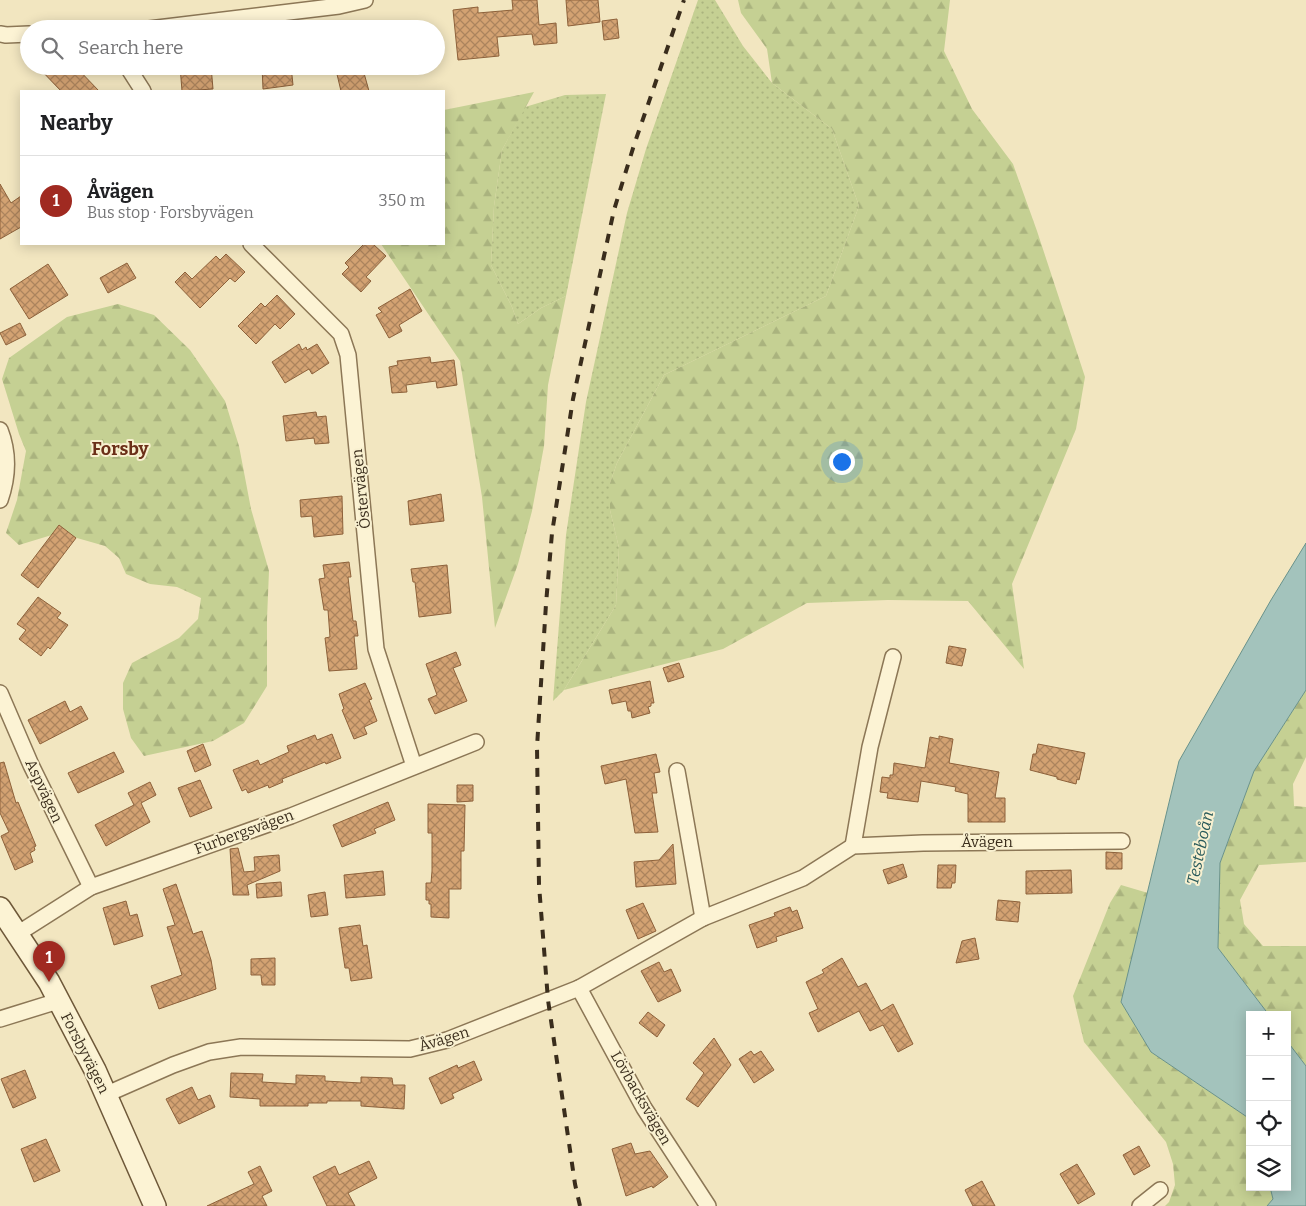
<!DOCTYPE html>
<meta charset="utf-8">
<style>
body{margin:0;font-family:Bitter,serif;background:#f2f2f2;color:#202124}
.controls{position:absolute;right:15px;bottom:15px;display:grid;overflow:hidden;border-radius:0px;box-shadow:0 2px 12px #0003}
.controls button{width:45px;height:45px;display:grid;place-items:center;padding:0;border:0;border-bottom:1px solid #e0e0e0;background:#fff;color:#202124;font:25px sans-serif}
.you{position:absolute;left:841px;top:461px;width:18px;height:18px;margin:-12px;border:4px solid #fff;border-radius:50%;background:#1a73e8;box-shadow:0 0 0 8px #1a73e833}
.badge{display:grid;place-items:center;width:32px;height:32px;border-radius:50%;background:#a02a21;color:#fff;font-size:16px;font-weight:700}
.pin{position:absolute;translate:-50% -41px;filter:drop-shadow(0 1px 2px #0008)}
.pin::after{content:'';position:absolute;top:26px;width:18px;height:15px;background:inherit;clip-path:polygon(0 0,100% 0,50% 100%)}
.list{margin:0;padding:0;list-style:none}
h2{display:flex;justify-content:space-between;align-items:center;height:65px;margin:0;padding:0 20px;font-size:21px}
h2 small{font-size:16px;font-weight:400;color:#757577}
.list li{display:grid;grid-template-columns:32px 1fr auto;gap:15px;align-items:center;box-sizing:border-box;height:90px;padding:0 20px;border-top:1px solid #e0e0e0}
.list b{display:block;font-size:19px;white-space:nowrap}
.list p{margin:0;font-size:16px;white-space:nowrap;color:#757577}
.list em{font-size:16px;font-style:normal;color:#757577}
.icon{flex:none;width:28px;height:28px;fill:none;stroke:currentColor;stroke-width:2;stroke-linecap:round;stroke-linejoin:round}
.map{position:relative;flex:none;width:1306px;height:1206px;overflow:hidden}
.search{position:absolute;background:#fff;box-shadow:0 2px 12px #0003;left:20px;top:20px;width:425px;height:55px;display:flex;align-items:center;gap:12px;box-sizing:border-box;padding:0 18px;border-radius:28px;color:#757577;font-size:19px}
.panel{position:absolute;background:#fff;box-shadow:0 2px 12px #0003;left:20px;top:90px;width:425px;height:155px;border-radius:0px}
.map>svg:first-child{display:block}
</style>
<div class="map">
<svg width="1306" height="1206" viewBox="0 0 1306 1206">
<defs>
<pattern id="green-dots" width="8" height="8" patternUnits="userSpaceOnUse" patternTransform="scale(1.25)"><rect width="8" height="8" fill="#c5d093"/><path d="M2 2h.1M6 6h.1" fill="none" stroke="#aab37e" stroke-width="1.8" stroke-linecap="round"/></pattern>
<pattern id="forest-firs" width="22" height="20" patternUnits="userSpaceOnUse" patternTransform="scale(1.25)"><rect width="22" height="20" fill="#c5d093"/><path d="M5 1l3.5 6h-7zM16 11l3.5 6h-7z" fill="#aab37e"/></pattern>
<pattern id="building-cross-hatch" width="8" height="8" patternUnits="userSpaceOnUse" patternTransform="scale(1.25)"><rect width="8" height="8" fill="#d3a272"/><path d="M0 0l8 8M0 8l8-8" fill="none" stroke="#ac845d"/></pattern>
</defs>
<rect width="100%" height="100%" fill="#f2e6c0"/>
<g fill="url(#green-dots)">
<polygon points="698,0 715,0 743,46 772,83 832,129 859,206 826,296 664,375 617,463 610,483 610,510 619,548 616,605 564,690 553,701 566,535 586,402 627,213 646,149"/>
<polygon points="606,94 566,296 541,308 518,324 512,307 491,265 494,206 502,150 525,107 565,95"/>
</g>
<g fill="url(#forest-firs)">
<polygon points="738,0 950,0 944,51 972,109 1013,164 1037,231 1085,377 1076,429 1012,584 1024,669 968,601 888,600 807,603 723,649 564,690 616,605 619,548 610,510 610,483 617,463 664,375 826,296 859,206 832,129 772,83 767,49 741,13"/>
<polygon points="534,92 502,150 494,206 491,265 512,307 518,324 541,308 566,296 548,385 544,446 532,511 518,564 495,628 482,497 460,361 381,244 444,244 444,110"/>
<polygon points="118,304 154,315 190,350 225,401 239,446 251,509 269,571 267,619 267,686 244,723 213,741 144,756 131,738 123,709 123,683 132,663 179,638 198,619 201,598 177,587 150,584 126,574 119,558 105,546 77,538 55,534 19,545 6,533 17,500 26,451 19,434 2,379 9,358 67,317"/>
<polygon points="1306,690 1306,757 1293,784 1294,806 1306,807 1306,862 1259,865 1240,900 1244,924 1263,946 1306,946 1306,1066 1287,1041 1287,1015 1269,1015 1218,948 1220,863 1254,771"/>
<polygon points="1121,885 1148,893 1121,1002 1151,1052 1250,1119 1250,1187 1270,1187 1273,1199 1267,1206 1165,1206 1169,1202 1175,1185 1173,1164 1166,1142 1084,1042 1073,996 1110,903"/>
</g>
<g fill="#a3c3bc" stroke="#69928b">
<polygon points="1306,543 1306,690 1254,771 1220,863 1218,948 1269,1015 1250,1015 1250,1119 1151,1052 1121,1002 1179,761 1271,600"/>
<polygon points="1287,1041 1306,1066 1306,1206 1267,1206 1273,1199 1270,1187 1287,1187"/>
</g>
<g fill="url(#building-cross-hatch)" stroke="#8d613a">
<polygon points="512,0 537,0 539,25 556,23 557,43 534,45 532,34 497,37 499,56 458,60 453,10 478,7 478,13 513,10"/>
<polygon points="566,0 598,0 600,22 568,26"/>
<polygon points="617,19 619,38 604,40 602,21"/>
<polygon points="37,66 75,66 99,91 61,91"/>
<polygon points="180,66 211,66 213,89 182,91"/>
<polygon points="262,66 291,66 293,85 263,89"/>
<polygon points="335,66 362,66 369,91 341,91"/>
<polygon points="0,184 11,203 21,196 21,227 0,239"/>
<polygon points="364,244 373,244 386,256 366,277 371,281 361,292 342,274 349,267 345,263"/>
<polygon points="226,254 245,272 235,282 230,278 200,308 175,282 185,272 192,279 216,256 220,260"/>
<polygon points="127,263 136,278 108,293 100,278"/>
<polygon points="48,264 68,295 29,319 10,289"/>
<polygon points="410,289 422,311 399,325 402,331 389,338 376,315 382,312 378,308"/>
<polygon points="277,295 295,314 280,329 275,324 256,344 238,326 261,303 265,307"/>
<polygon points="20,323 26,335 6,345 0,333"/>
<polygon points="299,344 302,350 306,347 307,350 317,344 329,363 312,374 309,369 285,383 272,362"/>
<polygon points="430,357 431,363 454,360 457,385 437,388 436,381 406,385 407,392 392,393 389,367 398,365 397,361"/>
<polygon points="316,412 317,417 326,416 329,443 315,444 314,438 286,441 283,416"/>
<polygon points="441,494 444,521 410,525 408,501"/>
<polygon points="342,496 343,534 314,537 312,516 301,517 300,500"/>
<polygon points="59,525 76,538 38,588 21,575"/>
<polygon points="349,562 351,577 348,577 353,621 356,621 358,636 354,636 357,669 329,671 325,638 330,637 328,610 324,610 319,579 325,578 323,565"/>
<polygon points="447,565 451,613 419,617 415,582 413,582 411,569"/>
<polygon points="38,597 61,613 57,618 68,625 50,649 48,647 41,656 19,639 26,630 17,624"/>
<polygon points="949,646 966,649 962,666 946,663"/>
<polygon points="456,652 461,665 453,668 467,701 435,714 428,699 437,695 426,664"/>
<polygon points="679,663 684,677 668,682 663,668"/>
<polygon points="650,681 654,703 651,703 651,706 648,707 650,713 632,718 631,711 628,711 626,701 612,704 609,690"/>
<polygon points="365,683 372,699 369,700 377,721 364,727 367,734 354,739 342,710 344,709 339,694"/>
<polygon points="65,701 70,712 81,706 88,719 40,744 28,720"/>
<polygon points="332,734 341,758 326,764 325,762 282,779 283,782 269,788 268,785 248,793 246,789 242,791 233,770 258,760 260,765 289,752 287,746 315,735 317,740"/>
<polygon points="939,736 953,739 949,763 999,772 995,798 1005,798 1005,822 968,822 968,794 955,791 956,787 921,781 918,802 887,798 888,793 880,792 882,777 890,778 890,775 893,775 894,763 925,768 930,737 939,739"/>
<polygon points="203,744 211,765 195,772 187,751"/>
<polygon points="1038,744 1085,753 1079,780 1077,779 1076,784 1057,779 1057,777 1030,770 1033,754 1036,754"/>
<polygon points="114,752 124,772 78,793 68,773"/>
<polygon points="656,754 660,772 654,773 657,793 652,793 658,832 635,833 626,779 605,784 601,766"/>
<polygon points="4,762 16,803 18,802 36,846 34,847 35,850 30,853 33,862 15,870 1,836 9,832 0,813 0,763"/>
<polygon points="200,780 212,808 190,817 178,788"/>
<polygon points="150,782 156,795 141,803 150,822 106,846 95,825 134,805 128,793"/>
<polygon points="457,785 473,785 473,801 457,802"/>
<polygon points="388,802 395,820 374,829 376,833 342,847 333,825"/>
<polygon points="428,804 465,805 464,851 461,851 461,889 449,889 449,918 431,917 431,904 429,904 429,900 426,900 426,883 431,883 432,871 432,833 428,833"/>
<polygon points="673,844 676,884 636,887 634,862 659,860"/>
<polygon points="238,848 244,872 255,871 254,857 279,855 280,871 247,885 249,895 233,895 230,849"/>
<polygon points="1106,852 1122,853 1122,869 1106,869"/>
<polygon points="903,864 907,877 888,884 883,870"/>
<polygon points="938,865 956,865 955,883 952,883 951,888 937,888"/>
<polygon points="1071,870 1072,893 1026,894 1026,871"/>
<polygon points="383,871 385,895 346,898 344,875"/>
<polygon points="281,882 282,896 257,898 256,884"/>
<polygon points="176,884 193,934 202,931 211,960 216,989 159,1009 151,986 182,975 167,927 175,925 163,889"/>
<polygon points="325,892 328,915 311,917 308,895"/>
<polygon points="998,900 1020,902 1018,922 996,920"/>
<polygon points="126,901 130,916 137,914 143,936 114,945 103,908"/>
<polygon points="643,903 656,931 638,939 626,910"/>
<polygon points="790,907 792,912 797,910 803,928 776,937 777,941 757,948 749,925 775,916 774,913"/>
<polygon points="360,925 363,946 367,945 372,978 351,981 349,968 345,968 339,928"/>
<polygon points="975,938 979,959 956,963 962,941"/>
<polygon points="275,958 275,985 262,985 261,975 251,975 251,959"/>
<polygon points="842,958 858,987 866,983 881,1011 893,1004 913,1044 898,1052 883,1025 870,1031 859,1011 818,1032 809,1013 818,1009 806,982 824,973 822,970"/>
<polygon points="659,962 664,972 671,969 681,991 658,1002 641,971"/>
<polygon points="648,1012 665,1025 657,1037 639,1023"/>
<polygon points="714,1038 731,1065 698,1107 686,1099 704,1073 693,1063"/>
<polygon points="751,1051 754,1055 761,1051 774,1070 754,1083 739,1059"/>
<polygon points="474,1061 482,1080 452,1094 454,1098 441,1104 429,1078 457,1065 458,1068"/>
<polygon points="25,1070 36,1098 13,1108 1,1079"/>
<polygon points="231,1073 263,1074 262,1082 296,1084 296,1075 325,1076 325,1081 361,1083 361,1077 392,1078 393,1085 405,1085 404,1109 361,1106 361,1101 327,1101 327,1103 308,1103 308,1106 260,1106 260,1099 230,1097"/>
<polygon points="192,1087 198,1100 210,1095 215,1107 179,1124 166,1099"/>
<polygon points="46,1139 60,1171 34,1182 21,1149"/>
<polygon points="631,1143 635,1154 650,1151 668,1177 653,1188 652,1186 626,1196 612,1149"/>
<polygon points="1139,1146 1150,1166 1134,1175 1123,1155"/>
<polygon points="369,1161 377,1178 348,1193 355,1206 327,1206 313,1177 335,1166 339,1175"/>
<polygon points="1077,1164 1095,1194 1078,1204 1060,1174"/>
<polygon points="260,1166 272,1191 262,1196 267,1206 207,1206 254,1184 248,1172"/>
<polygon points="982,1181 995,1206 973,1206 965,1190"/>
</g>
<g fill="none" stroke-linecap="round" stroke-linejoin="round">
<g stroke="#8c7756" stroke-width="18">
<g id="street">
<polyline points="149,29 339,6 365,0"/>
<polyline points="0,34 6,35 29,34"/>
<polyline points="127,66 143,91"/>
<polyline points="251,244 341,334 348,355 376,649 414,766"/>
<path d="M 0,430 C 9,453 8,477 0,500"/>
<polyline points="0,693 31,765 91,887"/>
<polyline points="677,771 703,918"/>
<polyline points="853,846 870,747 893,657"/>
<polyline points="16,931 25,929 91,887 291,816 476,742"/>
<polyline points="579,988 644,1108 708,1206"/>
<polyline points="0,1019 58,1001"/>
<polyline points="107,1094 173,1065 209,1052 241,1047 410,1049 447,1040 579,988 703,918 803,878 853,846 923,843 1122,841"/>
<polyline points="1140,1206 1160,1190"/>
</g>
</g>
<g stroke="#6e5839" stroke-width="24">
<polyline id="secondary" points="0,908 49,982 95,1070 155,1206"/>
</g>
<use href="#street" stroke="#fcf3d4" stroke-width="15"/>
<use href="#secondary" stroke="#fcf3d4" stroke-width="21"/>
<polyline stroke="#3a2d1c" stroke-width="4" stroke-dasharray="9 9" stroke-linecap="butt" points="580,1206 575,1184 548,1000 539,885 537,747 546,604 552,533 573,399 614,210 634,145 684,0"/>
</g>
<g text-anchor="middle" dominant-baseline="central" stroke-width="4" stroke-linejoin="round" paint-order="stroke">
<g font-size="15" fill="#3a2d1c" stroke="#f8f0d0">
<text transform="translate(361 489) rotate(-96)">Östervägen</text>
<text transform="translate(44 791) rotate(65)">Aspvägen</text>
<text transform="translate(244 832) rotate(-20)">Furbergsvägen</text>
<text x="987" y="842">Åvägen</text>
<text transform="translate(444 1039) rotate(-17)">Åvägen</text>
<text transform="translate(85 1053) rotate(63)">Forsbyvägen</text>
<text transform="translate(641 1098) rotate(60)">Lövbacksvägen</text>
</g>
<g font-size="16" font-style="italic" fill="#2a5b5b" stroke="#f8f0d0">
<text transform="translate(1200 848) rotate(-78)">Testeboån</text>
</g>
<g font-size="18" font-weight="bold" fill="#6b2f18" stroke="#f8f0d0">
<text x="120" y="449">Forsby</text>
</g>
</g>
</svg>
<div class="controls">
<button>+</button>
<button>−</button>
<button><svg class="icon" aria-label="locate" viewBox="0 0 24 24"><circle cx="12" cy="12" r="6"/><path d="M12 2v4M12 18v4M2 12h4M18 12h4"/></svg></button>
<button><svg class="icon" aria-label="layers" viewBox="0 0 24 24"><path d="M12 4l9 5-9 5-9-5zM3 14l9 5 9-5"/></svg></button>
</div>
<div class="you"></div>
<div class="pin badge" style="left:49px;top:982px">1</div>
<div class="search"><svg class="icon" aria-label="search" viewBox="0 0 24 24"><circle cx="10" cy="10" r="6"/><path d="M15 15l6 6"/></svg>Search here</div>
<section class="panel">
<h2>Nearby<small></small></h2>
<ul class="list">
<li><span class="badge">1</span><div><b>Åvägen</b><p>Bus stop · Forsbyvägen</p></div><em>350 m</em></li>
</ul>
</section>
</div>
